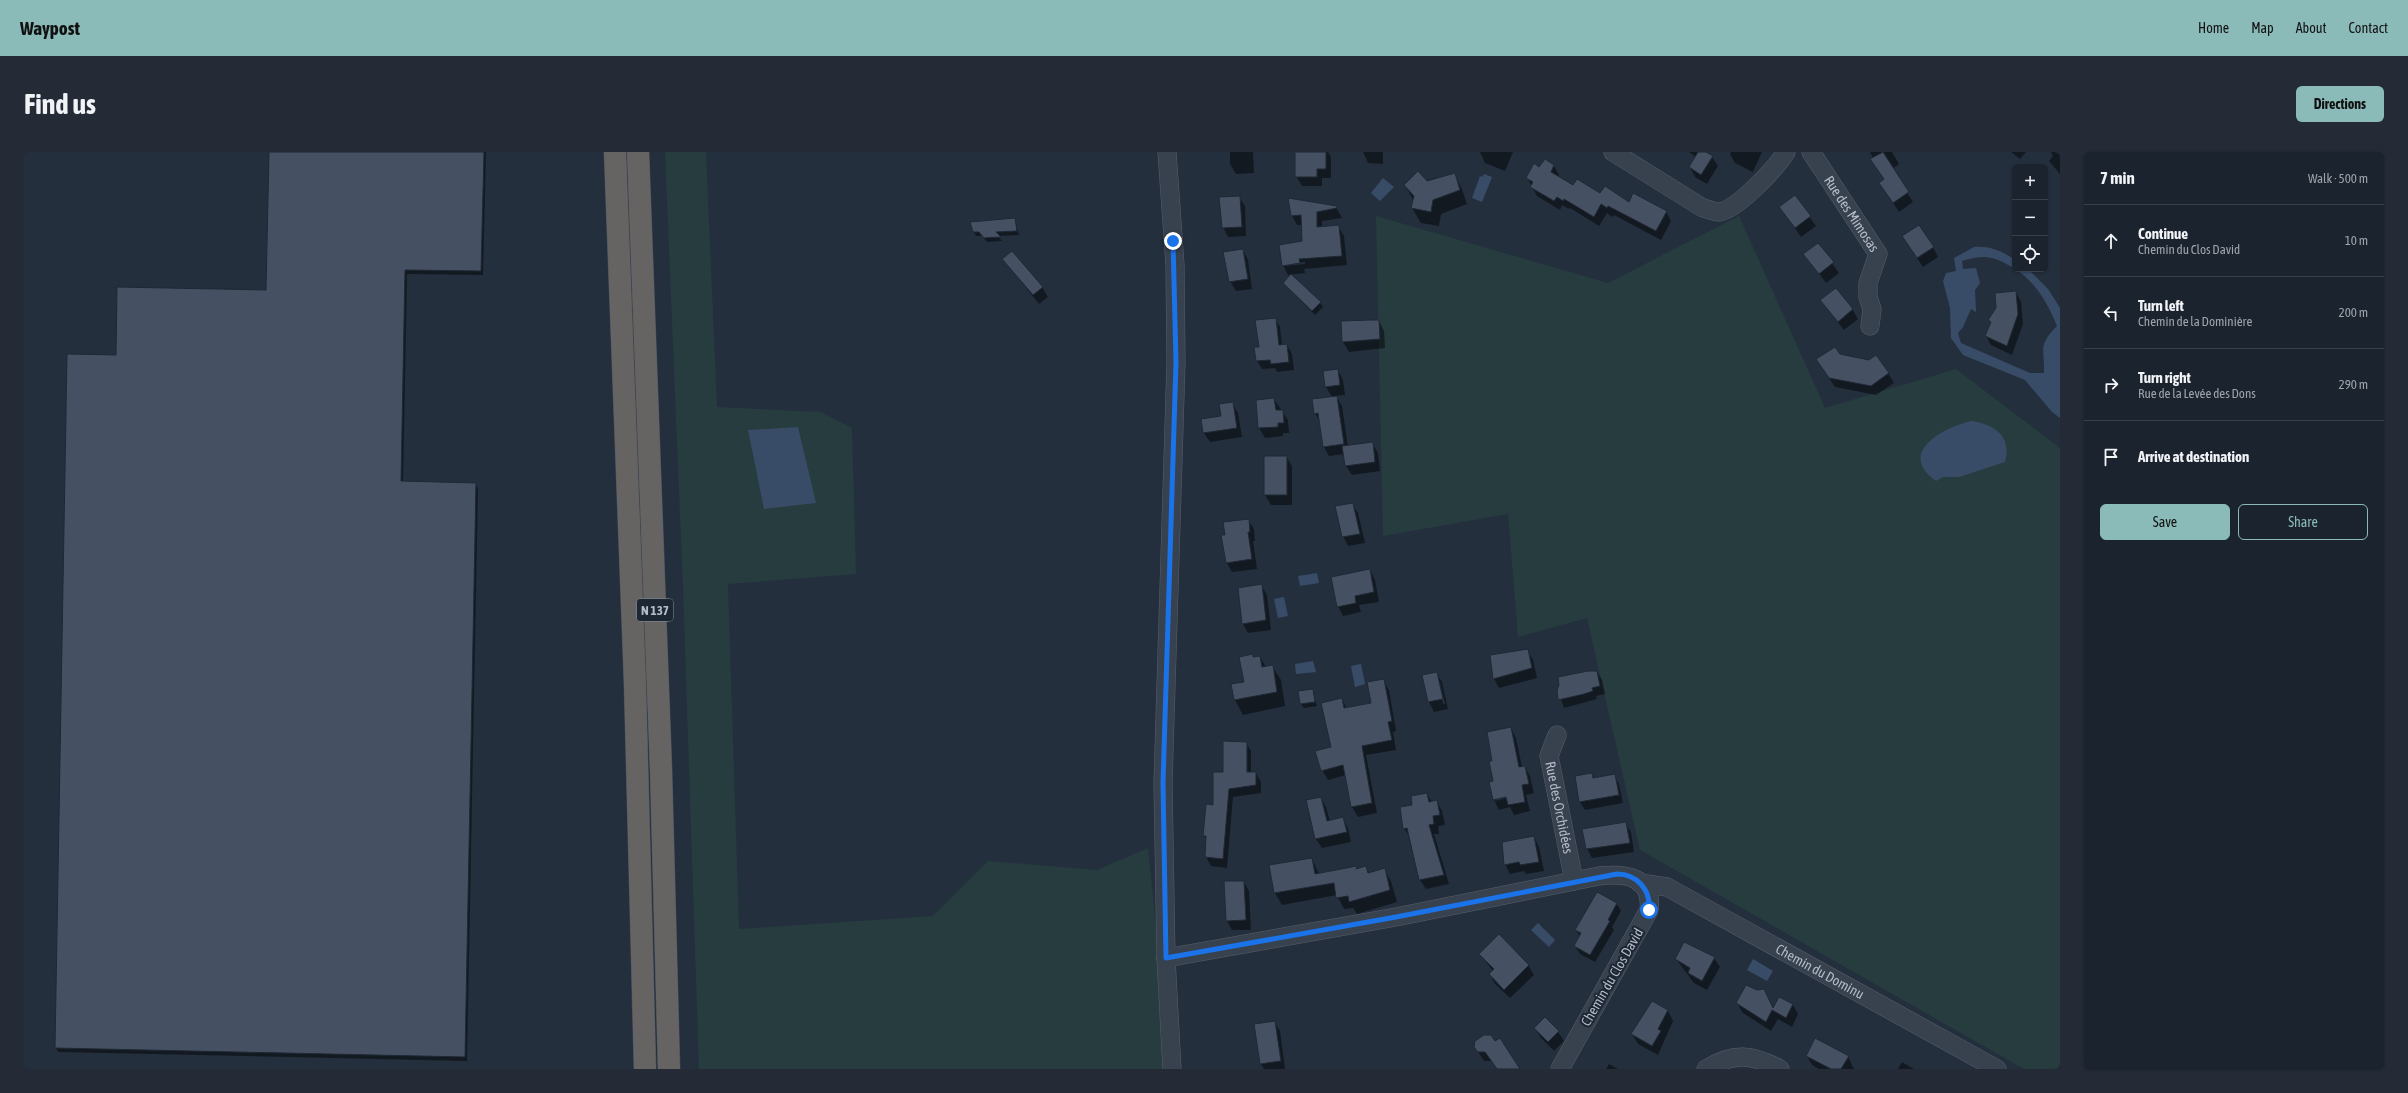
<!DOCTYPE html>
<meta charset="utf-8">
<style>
body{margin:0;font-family:"Asap Condensed",sans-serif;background:#242b36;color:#f1f3f6}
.controls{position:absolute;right:12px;top:12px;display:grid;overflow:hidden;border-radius:6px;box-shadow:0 1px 3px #0004}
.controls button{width:36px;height:36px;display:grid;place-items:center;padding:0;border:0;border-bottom:1px solid #39404a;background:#1b232e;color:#f1f3f6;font:20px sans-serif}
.stop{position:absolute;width:12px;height:12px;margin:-9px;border:3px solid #1a73e8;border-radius:50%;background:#fff}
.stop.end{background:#1a73e8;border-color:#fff;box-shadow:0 1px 4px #0008}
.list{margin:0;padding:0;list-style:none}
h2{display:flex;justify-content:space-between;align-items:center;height:52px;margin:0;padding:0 16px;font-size:17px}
h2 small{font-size:13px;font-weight:400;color:#a0a4aa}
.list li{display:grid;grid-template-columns:26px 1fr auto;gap:12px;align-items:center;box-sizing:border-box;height:72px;padding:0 16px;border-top:1px solid #39404a}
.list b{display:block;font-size:15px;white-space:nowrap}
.list p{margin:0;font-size:13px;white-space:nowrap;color:#a0a4aa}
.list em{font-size:13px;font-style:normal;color:#a0a4aa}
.actions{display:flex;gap:8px;padding:12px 16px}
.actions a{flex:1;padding:9px 0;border:1px solid #8bbbb9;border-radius:6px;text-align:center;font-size:14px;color:#8bbbb9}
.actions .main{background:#8bbbb9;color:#111}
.icon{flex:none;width:22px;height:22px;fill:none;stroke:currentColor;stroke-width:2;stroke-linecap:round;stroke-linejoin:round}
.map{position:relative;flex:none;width:2036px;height:917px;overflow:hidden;border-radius:6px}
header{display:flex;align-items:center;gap:24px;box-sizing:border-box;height:56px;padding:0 20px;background:#8bbbb9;color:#111}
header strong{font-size:19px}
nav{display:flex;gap:22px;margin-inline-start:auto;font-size:14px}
.intro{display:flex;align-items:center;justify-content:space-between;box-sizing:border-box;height:96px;padding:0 24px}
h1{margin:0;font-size:28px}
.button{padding:10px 18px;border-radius:6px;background:#8bbbb9;color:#111;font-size:14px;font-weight:700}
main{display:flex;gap:24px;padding:0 24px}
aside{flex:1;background:#1b232e;border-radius:6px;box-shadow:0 1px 3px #0004}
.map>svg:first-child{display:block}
</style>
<header>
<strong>Waypost</strong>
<nav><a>Home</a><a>Map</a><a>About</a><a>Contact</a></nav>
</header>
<div class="intro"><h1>Find us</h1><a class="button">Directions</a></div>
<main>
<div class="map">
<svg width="2036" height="917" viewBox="0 0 2036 917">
<rect width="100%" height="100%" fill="#242f3e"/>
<g fill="#263c3f">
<polygon points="641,0 682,0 693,255 797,260 828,276 832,422 704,432 715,777 909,764 964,709 1073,718 1124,696 1134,793 1140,917 675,917 659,435"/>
<polygon points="1352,64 1584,131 1715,64 1801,256 1932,217 2036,296 2036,917 2000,917 1616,698 1563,466 1494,485 1484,362 1359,384"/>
</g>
<g fill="#394c67">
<polygon points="1460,22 1468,25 1458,50 1448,46 1456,24 1458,25"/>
<polygon points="1359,26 1370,35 1356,49 1347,41"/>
<path d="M 1950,95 C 1966,94 1978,99 1991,108 L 1991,117 C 1970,104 1962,102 1938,109 L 1939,117 L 1952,116 L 1956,131 L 1951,138 L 1952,160 L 1947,157 L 1939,175 L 1934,181 L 1937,191 L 2006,221 L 2020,221 C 2021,197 2013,194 2033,174 C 2024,152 2012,130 1991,117 L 2006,119 L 2024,137 L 2036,156 L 2036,266 L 2028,260 L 2001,228 L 1939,203 L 1927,186 L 1926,156 L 1919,129 L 1922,121 L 1932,119 L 1930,106 Z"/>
<path d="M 1948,269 C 1971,273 1988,284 1981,310 L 1935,325 L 1919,325 L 1912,329 C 1872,300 1920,275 1948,269 Z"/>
<polygon points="774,275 792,351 740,357 724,278"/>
<polygon points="1293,421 1295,431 1276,434 1274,424"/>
<polygon points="1260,445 1264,464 1254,466 1250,447"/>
<polygon points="1289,509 1292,520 1272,522 1271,512"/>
<polygon points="1337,512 1341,532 1331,535 1327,514"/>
<polygon points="1514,771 1531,788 1525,795 1507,778"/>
<polygon points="1729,807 1749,819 1743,829 1723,818"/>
</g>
<g fill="#0007" fill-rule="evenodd">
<polygon points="246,0 462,0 459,123 383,122 379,330 451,332 454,336 443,909 34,900 32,896 93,204 243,139"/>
<polygon points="1206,0 1229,0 1230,21 1212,22 1206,12"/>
<polygon points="1272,0 1304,0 1307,5 1307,26 1298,26 1298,34 1278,34 1272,24"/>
<polygon points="1339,0 1359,0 1359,12 1344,11"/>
<polygon points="1456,0 1489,0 1481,19 1461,11"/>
<polygon points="1665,0 1680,0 1688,5 1694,14 1683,32 1671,25 1666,15 1672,5"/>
<polygon points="1707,0 1738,0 1729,20 1711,11 1706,2"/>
<polygon points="1846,0 1868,0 1875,12 1868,17 1889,50 1875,60 1862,40 1861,28"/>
<polygon points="1987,0 2002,0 1996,7"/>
<polygon points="2027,0 2036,0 2036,22 2025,9 2029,4"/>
<polygon points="1530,14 1535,23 1534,26 1549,34 1642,59 1647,69 1637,88 1590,63 1588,65 1583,61 1575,74 1546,56 1545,57 1538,53 1536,58 1513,44 1503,25 1516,16"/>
<polygon points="1430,22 1438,37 1443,52 1417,62 1415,74 1397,71 1388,56 1389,48 1381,33"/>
<polygon points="1771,44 1792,74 1777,85 1756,55"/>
<polygon points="1215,45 1221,54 1222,84 1204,85 1199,75"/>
<path d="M 1265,48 L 1312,55 L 1318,66 L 1298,69 L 1298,76 L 1314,74 L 1320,84 L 1323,113 L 1280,117 L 1281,121 L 1264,123 L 1259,113 L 1280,89 L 1279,73 L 1273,73 L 1268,64 ZM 1281,110 L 1281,112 L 1261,114 L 1261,112 Z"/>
<polygon points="991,67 995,83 974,84 978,89 963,90 958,84 952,84 950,80"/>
<polygon points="1794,92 1815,121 1802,131 1781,102"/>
<polygon points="1885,94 1909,95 1914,105 1899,115"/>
<polygon points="1219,98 1224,108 1228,137 1212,139 1206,129"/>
<polygon points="980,108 1018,135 1024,145 1015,152"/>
<polygon points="1260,131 1296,151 1299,155 1291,163"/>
<polygon points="1992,140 1997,150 1999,172 1988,203 1967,193 1962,184 1967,171 1965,168 1973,156"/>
<polygon points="1798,149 1828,157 1834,167 1820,178"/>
<polygon points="1251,167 1256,175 1258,194 1263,193 1268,202 1270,218 1253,220 1251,216 1238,217 1233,209 1236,196"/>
<polygon points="1355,169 1360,179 1361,196 1325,200 1319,190 1318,170"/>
<polygon points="1815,203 1864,221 1870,231 1852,243 1811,235 1799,217"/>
<polygon points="1314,218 1319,228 1321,243 1312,244 1318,254 1324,295 1348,291 1354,301 1356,319 1328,323 1322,314 1320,302 1305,304 1300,295 1296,270 1291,261 1308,245 1302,235 1300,220"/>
<polygon points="1250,247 1264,268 1265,281 1259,281 1259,284 1241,286 1235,276 1234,249"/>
<polygon points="1208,251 1214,261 1218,285 1186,290 1180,281 1198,265"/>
<polygon points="1263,305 1268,315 1268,353 1247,353 1241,343"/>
<polygon points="1328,352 1334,361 1341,391 1324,394 1319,384"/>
<polygon points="1224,368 1230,377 1231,389 1229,389 1233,417 1208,420 1203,411 1202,384"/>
<polygon points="1346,418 1351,428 1355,450 1335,453 1337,460 1319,464 1314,454"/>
<polygon points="1237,433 1243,443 1247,478 1224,481 1219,472 1216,458"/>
<polygon points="1503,498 1509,508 1513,526 1475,536 1470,527 1467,504"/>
<polygon points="1228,503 1230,506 1236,505 1242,515 1248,514 1257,528 1261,554 1219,563 1211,548 1208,533 1221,531"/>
<polygon points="1573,520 1578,528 1581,542 1572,544 1573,547 1540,556 1534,538"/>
<path d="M 1412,521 L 1418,530 L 1424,557 L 1410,560 L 1405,550 L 1399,524 ZM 1414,530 L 1416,530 L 1421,552 L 1419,552 Z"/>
<polygon points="1359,528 1365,538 1372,579 1369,580 1372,598 1342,603 1353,661 1334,665 1328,655 1322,623 1304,628 1298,618 1309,596 1318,547 1323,557 1348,552"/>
<polygon points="1288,538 1293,554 1280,556 1277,552"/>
<path d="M 1487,576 L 1492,586 L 1498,615 L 1501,615 L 1506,624 L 1510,641 L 1502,643 L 1506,659 L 1490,663 L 1486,655 L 1475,658 L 1470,648 L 1466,630 L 1470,630 L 1470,609 ZM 1487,643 L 1487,645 L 1471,649 L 1471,647 Z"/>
<polygon points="1222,591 1227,599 1227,621 1232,621 1237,630 1237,641 1209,645 1203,716 1187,714 1182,705 1183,689 1180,684 1200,621"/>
<polygon points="1568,622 1571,627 1590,624 1595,632 1599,651 1561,658 1556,650 1553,625"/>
<polygon points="1403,642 1408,650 1413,650 1418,659 1421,673 1414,674 1415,682 1410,682 1425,732 1402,737 1396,728 1386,686 1380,676 1389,654"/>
<polygon points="1297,646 1302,655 1306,669 1318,666 1324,676 1327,690 1298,696 1292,687 1283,649"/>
<polygon points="1601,671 1607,680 1610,700 1568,706 1563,696"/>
<polygon points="1510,685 1515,695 1520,719 1502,722 1500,719 1486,722 1481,712"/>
<polygon points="1288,707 1295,722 1332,715 1333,717 1342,715 1345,721 1360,718 1367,729 1373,750 1333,762 1329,756 1320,757 1313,743 1258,753 1251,741"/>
<polygon points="1220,730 1225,739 1227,778 1208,778 1203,769"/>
<polygon points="1592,751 1597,759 1588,775 1590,778 1571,810 1556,802 1551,794 1556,784 1552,778"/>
<polygon points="1456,802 1504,813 1510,823 1486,846 1471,832 1466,822 1469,819"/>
<polygon points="1690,806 1696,815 1683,838 1670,831 1652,807"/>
<polygon points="1628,851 1644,859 1649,869 1634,903 1614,892 1608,882"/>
<polygon points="1713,851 1750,858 1769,853 1774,862 1768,875 1754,867 1747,879 1719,861"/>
<polygon points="1521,866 1534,880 1540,889 1530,899 1517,886 1511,876"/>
<polygon points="1250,870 1256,879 1261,917 1240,917 1237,912"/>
<polygon points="1451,895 1495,917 1473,917 1467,909 1460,909"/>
<polygon points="1783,904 1824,905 1830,917 1795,917 1788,913"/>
<polygon points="1878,910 1890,917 1874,917"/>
<polygon points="1585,912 1594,917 1582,917"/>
</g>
<g fill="#455162" stroke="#1f2835">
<polygon points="245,0 460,0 457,119 381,118 377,329 452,331 441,905 31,896 43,202 92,203 93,135 242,138"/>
<polygon points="1271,0 1302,0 1302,17 1293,17 1293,25 1271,25"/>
<polygon points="1674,0 1682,0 1689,4 1677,23 1665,15"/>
<polygon points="1859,0 1885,40 1869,51 1855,31 1860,27 1846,7"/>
<polygon points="1521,7 1530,13 1527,20 1549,33 1553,27 1576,41 1581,34 1605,50 1609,41 1643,59 1632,79 1584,54 1583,56 1577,52 1570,65 1540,47 1539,49 1533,45 1530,49 1506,35 1509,30 1502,26 1510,11 1515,15"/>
<polygon points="1394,19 1403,29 1431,21 1436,38 1409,48 1407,60 1387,56 1390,44 1380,33"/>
<polygon points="1771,43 1787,64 1771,76 1755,55"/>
<polygon points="1216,44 1218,75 1198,76 1195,45"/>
<polygon points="1264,46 1313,54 1313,56 1293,60 1293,75 1315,73 1318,104 1275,107 1276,111 1258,114 1255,93 1278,89 1277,63 1267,64"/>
<polygon points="991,66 993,79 972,80 977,85 960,86 955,80 949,80 946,70"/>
<polygon points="1895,73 1910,95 1893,106 1878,84"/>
<polygon points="1794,91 1810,110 1795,122 1779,102"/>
<polygon points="1219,97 1224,127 1205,130 1199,100"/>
<polygon points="988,99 1019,135 1009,143 978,107"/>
<polygon points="1267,122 1297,150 1288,159 1259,131"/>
<polygon points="1812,136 1829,157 1814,170 1796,148"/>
<polygon points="1992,139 1994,162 1983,194 1961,184 1967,170 1964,168 1972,156 1971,141"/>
<polygon points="1252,166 1255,193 1263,192 1265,210 1247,212 1246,208 1232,209 1230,195 1235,195 1231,168"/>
<polygon points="1347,168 1355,168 1356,187 1318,190 1317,169"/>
<polygon points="1811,195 1816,202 1830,205 1845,208 1852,203 1865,221 1847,234 1805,226 1792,207"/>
<polygon points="1314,217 1316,233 1301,235 1299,219"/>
<polygon points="1313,244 1320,292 1299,295 1294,261 1290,262 1288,247"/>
<polygon points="1250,246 1252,258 1259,258 1260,271 1254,271 1254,275 1234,276 1232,248"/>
<polygon points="1209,250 1213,276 1179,281 1177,267 1197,264 1195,252"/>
<polygon points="1349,290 1351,310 1321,314 1318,294"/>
<rect x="1240" y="304" width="23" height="39"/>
<polygon points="1329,351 1336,382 1318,385 1311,354"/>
<polygon points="1225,367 1226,380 1224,380 1228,407 1202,411 1197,383 1201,383 1199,370"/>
<polygon points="1346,417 1350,440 1331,444 1332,451 1313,455 1307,425"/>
<polygon points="1238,432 1242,468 1218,472 1214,436"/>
<polygon points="1504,497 1508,516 1469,527 1466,503"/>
<polygon points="1229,502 1229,505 1236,504 1238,515 1249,513 1253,540 1210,548 1207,532 1220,530 1215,505"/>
<polygon points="1564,519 1573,519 1576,534 1568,536 1569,539 1560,542 1534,548 1533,538 1535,533 1534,525"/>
<polygon points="1413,520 1419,547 1404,550 1398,523"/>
<polygon points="1360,527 1368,569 1364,570 1368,588 1338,594 1348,651 1327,655 1319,613 1297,619 1291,599 1307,595 1297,551 1318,546 1320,556 1347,551 1343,530"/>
<polygon points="1289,537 1291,550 1276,552 1274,539"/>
<polygon points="1487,575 1495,615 1501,614 1505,632 1498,633 1501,650 1484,653 1482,645 1469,648 1465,630 1469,629 1465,609 1468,609 1463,580"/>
<polygon points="1199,589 1223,590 1223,620 1232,620 1232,633 1205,637 1199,707 1181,705 1182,684 1179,684 1182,652 1189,653 1189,620 1199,620"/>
<polygon points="1568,621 1569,626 1591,622 1595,643 1555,650 1551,624"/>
<polygon points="1403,641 1405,650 1413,648 1416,663 1409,664 1410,672 1405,673 1420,723 1395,728 1383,676 1379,677 1376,655 1388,653 1387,644"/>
<polygon points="1297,645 1303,669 1319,665 1323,680 1291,687 1282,648"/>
<polygon points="1602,670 1606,691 1562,697 1558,677"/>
<polygon points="1510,684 1515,710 1496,713 1495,710 1480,713 1478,690"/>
<polygon points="1288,706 1291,722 1333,714 1332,717 1342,714 1344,721 1361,716 1366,738 1325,750 1324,744 1312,746 1310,731 1250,741 1245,713"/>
<polygon points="1200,729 1220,729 1222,768 1202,769"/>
<polygon points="1573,740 1593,751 1584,768 1586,769 1566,803 1550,794 1557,781 1551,778"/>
<polygon points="1475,782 1505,813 1480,838 1465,822 1470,817 1455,802"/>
<polygon points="1660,790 1691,805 1678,829 1664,821 1666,816 1651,807"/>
<polygon points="1722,833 1733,838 1740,837 1749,856 1755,845 1769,852 1762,866 1748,858 1742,870 1712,851"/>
<polygon points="1628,849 1644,858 1634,877 1637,879 1628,894 1607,882"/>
<polygon points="1521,865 1535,879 1524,890 1510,876"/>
<polygon points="1251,869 1257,909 1236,912 1230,872"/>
<polygon points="1460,883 1467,883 1471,889 1476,886 1496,917 1473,917 1461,900 1454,900 1450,895 1451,889"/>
<polygon points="1791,886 1825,904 1817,917 1807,917 1782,904"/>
</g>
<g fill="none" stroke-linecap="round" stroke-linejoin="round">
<g stroke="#565f6c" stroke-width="19">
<g id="minor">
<polyline points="1143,0 1151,113 1152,210 1139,631 1142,806 1148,917"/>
<path d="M 1589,0 L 1679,56 C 1684,57 1690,60 1695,60 C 1713,58 1752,16 1762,0"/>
<path id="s1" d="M 1787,0 L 1854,102 L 1844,131 L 1844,145 L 1848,157 L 1846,174"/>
<path id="s2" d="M 1533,583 L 1525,604 L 1550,729"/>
<path id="s3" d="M 1616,731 L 1643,735 L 1973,917"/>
<path d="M 1142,806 L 1372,765 L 1575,724 C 1601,721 1629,724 1625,758 L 1536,917"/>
<path d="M 1682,917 C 1710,900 1728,902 1756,917"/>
</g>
</g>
<g stroke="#434c59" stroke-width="23">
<g id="trunk">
<polyline points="591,0 611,532 621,917"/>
<polyline points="614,0 637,618 645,917"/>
</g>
</g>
<use href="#minor" stroke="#38414e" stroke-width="18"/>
<use href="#trunk" stroke="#656462" stroke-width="22"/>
</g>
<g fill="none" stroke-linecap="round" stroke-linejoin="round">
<path stroke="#1a73e8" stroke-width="5" d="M 1149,89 L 1152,210 L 1139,631 L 1142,806 L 1372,765 L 1593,722 C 1613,722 1627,738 1625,758"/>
</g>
<g text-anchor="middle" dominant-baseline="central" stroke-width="4" stroke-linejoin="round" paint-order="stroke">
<rect fill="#1d2633" stroke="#878f9c" stroke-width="1" x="613" y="447" width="36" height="22" rx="3"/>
<g font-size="13" font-weight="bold" fill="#b4bcc9">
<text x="631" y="458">N 137</text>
</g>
<g font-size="14" fill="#b4bcc9" stroke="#1d2633">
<text stroke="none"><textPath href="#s1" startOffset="74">Rue des Mimosas</textPath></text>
<text stroke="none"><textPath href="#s2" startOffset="75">Rue des Orchidées</textPath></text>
<text stroke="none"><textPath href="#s3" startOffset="202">Chemin du Dominu</textPath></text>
<text transform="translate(1588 825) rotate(-60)">Chemin du Clos David</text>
</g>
</g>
</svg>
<div class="controls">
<button>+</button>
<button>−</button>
<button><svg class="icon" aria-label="locate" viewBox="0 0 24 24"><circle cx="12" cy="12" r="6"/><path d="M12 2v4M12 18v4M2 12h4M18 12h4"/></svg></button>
</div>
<div class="stop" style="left:1625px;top:758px"></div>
<div class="stop end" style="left:1149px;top:89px"></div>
</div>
<aside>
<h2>7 min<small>Walk · 500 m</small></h2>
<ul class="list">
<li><svg class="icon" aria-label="ahead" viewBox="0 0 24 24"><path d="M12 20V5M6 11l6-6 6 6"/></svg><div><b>Continue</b><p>Chemin du Clos David</p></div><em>10 m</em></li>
<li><svg class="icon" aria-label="left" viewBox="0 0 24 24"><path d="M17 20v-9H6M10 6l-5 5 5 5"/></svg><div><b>Turn left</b><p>Chemin de la Dominière</p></div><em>200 m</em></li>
<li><svg class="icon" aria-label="right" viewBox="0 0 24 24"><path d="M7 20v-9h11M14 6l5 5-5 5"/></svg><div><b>Turn right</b><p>Rue de la Levée des Dons</p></div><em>290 m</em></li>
<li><svg class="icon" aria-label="arrive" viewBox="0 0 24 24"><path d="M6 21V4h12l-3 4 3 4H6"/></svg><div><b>Arrive at destination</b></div></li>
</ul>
<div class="actions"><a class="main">Save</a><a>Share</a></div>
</aside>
</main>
